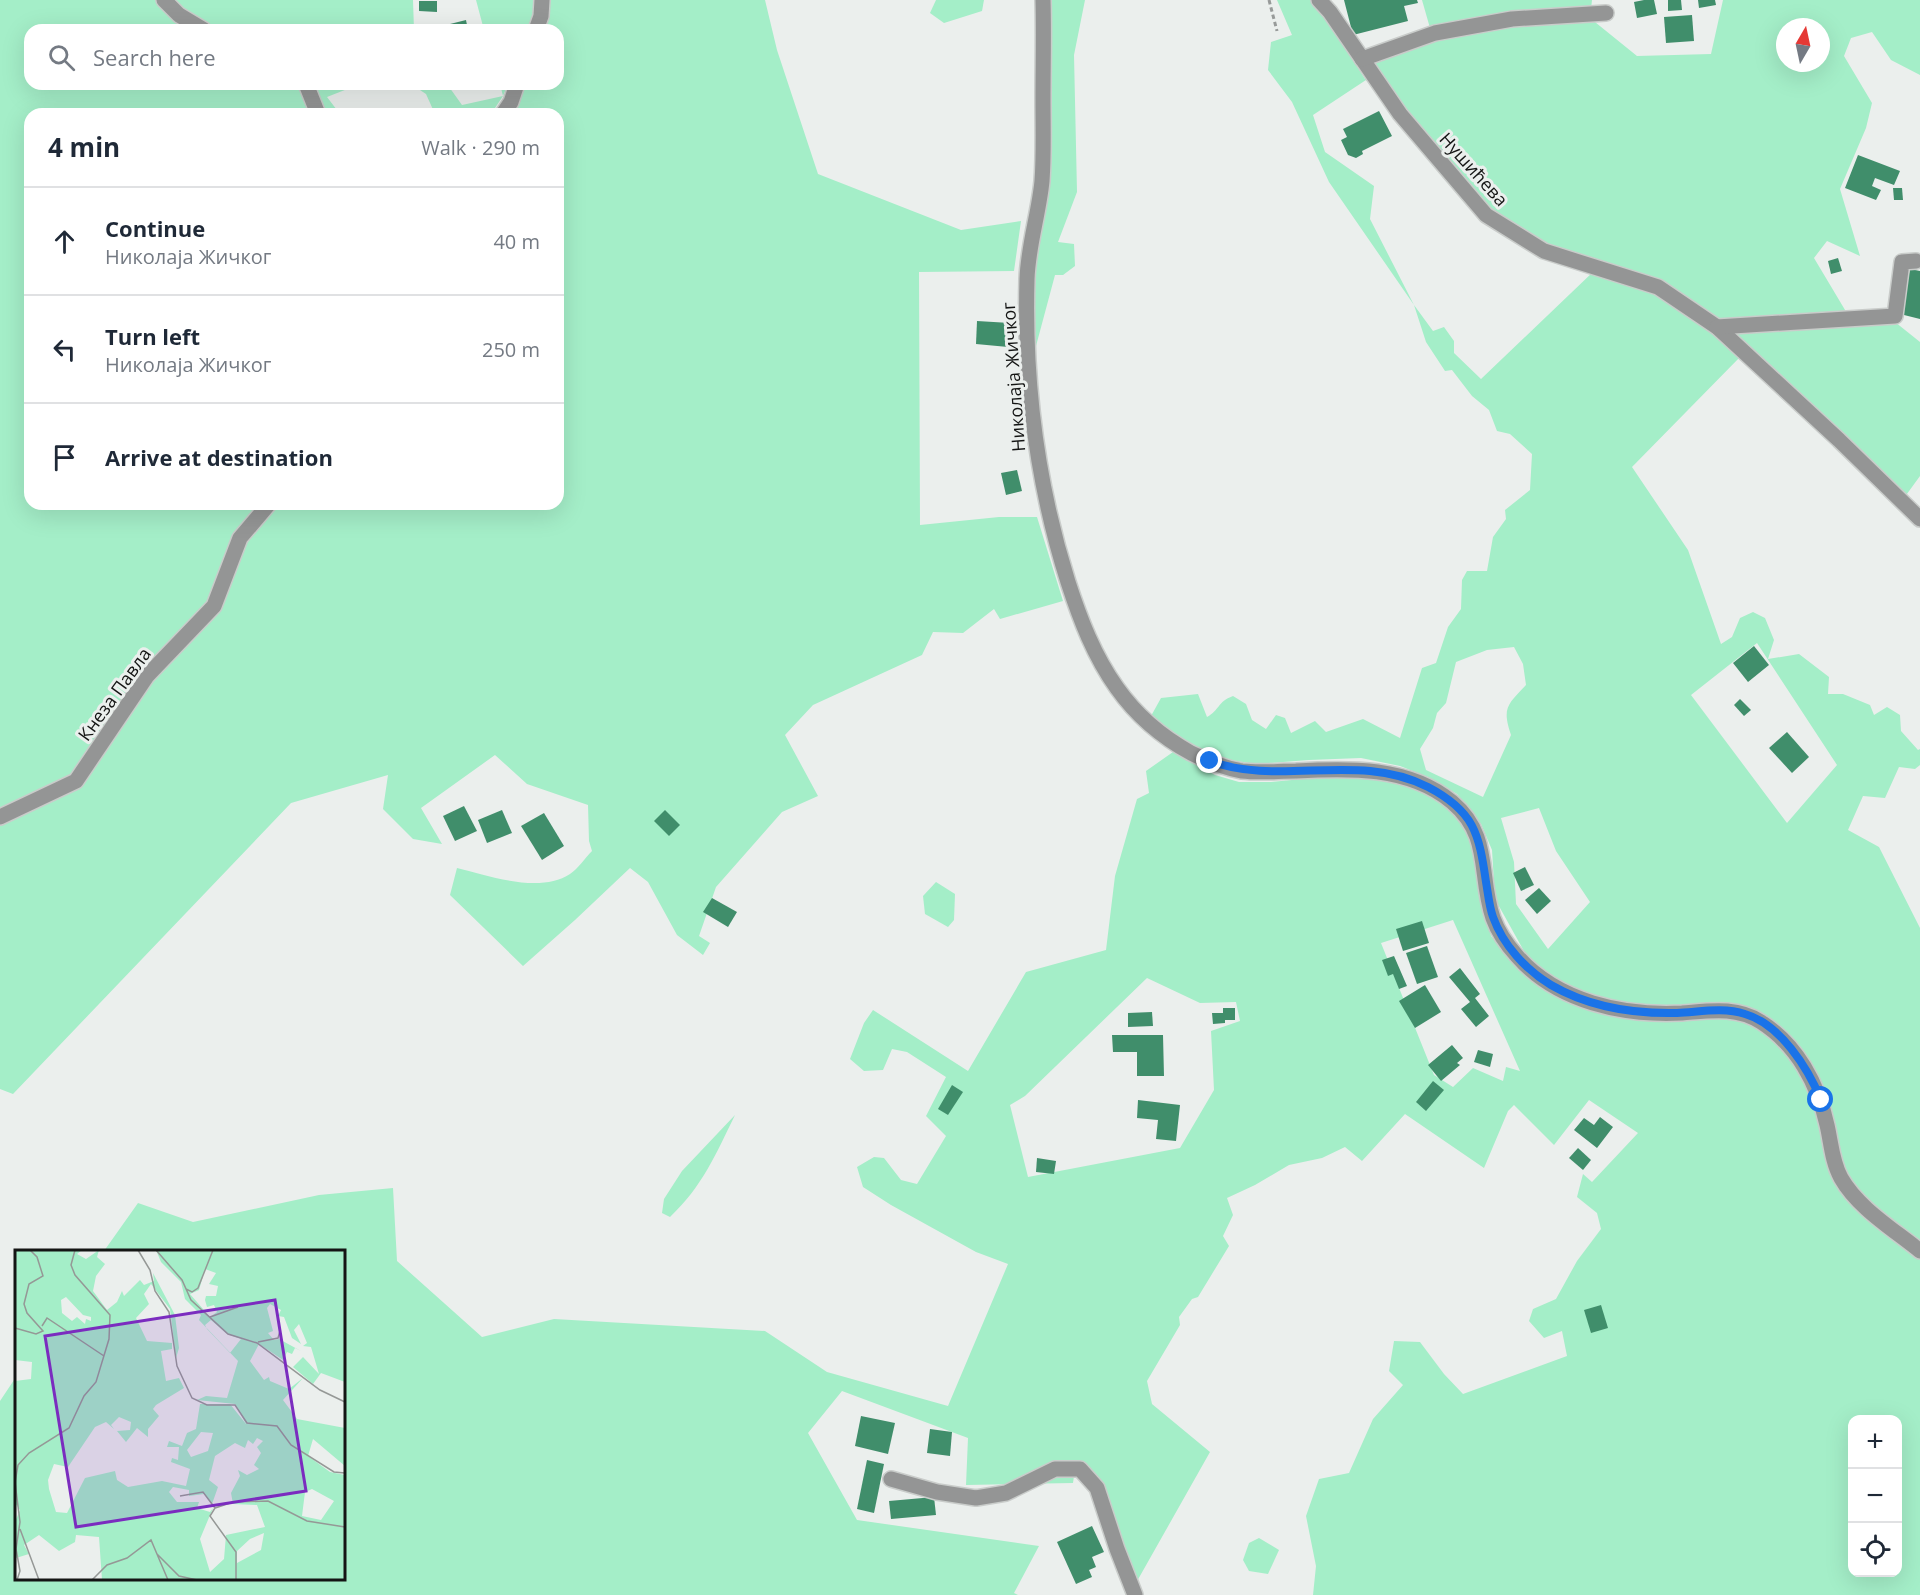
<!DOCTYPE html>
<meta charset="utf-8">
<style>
body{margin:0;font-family:"Open Sans",sans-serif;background:#f2f2f3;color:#1f2937}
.controls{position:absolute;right:18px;bottom:18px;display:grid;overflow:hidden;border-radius:12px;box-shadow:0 6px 24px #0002}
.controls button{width:54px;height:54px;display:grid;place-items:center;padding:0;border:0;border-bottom:2px solid #e0e1e3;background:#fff;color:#1f2937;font:30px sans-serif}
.compass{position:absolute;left:1776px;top:18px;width:54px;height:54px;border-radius:50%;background:#fff;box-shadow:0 6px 24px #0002;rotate:9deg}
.stop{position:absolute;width:18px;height:18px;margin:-14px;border:4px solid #1a73e8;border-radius:50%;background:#fff}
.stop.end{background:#1a73e8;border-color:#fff;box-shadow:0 2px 6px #0008}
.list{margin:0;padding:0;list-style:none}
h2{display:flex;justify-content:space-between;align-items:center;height:78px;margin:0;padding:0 24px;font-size:26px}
h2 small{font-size:20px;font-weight:400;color:#747a83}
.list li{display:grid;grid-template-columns:39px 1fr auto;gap:18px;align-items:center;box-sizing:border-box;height:108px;padding:0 24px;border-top:2px solid #e0e1e3}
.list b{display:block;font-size:22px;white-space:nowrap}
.list p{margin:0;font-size:20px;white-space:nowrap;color:#747a83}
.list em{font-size:20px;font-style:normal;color:#747a83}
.icon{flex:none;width:33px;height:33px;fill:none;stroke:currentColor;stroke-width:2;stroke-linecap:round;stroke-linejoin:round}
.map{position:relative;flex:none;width:1920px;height:1595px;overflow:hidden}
.search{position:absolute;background:#fff;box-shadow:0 6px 24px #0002;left:24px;top:24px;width:540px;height:66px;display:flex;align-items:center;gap:15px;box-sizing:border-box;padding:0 21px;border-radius:18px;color:#747a83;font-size:22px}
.panel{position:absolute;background:#fff;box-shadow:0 6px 24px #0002;left:24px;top:108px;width:540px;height:402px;border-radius:18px}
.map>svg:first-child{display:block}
</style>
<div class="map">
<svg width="1920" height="1595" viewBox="0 0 1920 1595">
<rect width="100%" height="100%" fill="#ebefed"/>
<g fill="#a4eec8" fill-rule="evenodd">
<path d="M 0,0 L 413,0 L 414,30 L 30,30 L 30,84 L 360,84 L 327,97 L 340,114 L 30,114 L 30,504 L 558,504 L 558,114 L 505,114 L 513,84 L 558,84 L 558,30 L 484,30 L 476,0 L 765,0 L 777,50 L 818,174 L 961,230 L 1021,221 L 1014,271 L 919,272 L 920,525 L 999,517 L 1037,517 L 1063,601 L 1000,619 L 994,609 L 963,633 L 933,632 L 922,655 L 813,705 L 785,735 L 818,796 L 782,812 L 716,887 L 699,936 L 710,943 L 703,955 L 677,935 L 648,882 L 630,868 L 575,920 L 523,966 L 450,895 L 457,868 C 489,876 540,894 570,874 C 578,869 585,858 592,851 L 589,841 L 588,805 L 527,784 L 495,755 L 421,808 L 442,844 L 413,839 L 383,809 L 388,775 L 291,803 L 13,1094 L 0,1089 Z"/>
<polygon points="936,0 984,0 982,11 944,23 930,13"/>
<polygon points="1037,0 1085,0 1074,55 1077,192 1058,242 1074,244 1075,266 1063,275 1055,275 1036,346 1031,270 1036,176"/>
<path d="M 1277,0 L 1315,0 L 1365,79 L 1364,53 L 1430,28 L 1422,0 L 1592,0 L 1590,18 L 1637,56 L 1711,54 L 1723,0 L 1920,0 L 1920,75 L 1891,60 L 1872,32 L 1851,38 L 1844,56 L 1872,103 L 1866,128 L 1840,189 L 1860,256 L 1827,241 L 1814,258 L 1854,325 L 1895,322 L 1920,342 L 1920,476 L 1904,498 L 1732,337 L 1736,333 L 1724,341 L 1741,356 L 1632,467 L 1688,550 L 1721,644 L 1732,637 L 1740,618 L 1753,612 L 1765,618 L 1774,640 L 1768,659 L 1799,654 L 1829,677 L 1828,694 L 1843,694 L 1870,705 L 1874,715 L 1887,707 L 1900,715 L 1901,731 L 1918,750 L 1920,749 L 1920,765 L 1915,769 L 1899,767 L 1885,798 L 1863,796 L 1848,830 L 1879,847 L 1920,928 L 1920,1595 L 1313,1595 L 1316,1566 L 1306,1516 L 1319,1479 L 1349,1473 L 1373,1419 L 1403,1385 L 1389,1371 L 1394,1341 L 1420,1342 L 1444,1374 L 1463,1394 L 1567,1356 L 1562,1331 L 1544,1338 L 1529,1321 L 1533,1309 L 1556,1299 L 1577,1261 L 1601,1229 L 1597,1213 L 1577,1197 L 1583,1174 L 1592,1182 L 1638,1133 L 1589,1100 L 1554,1145 L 1514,1105 L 1508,1111 L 1484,1168 L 1405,1114 L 1362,1161 L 1345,1147 L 1322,1158 L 1289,1165 L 1255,1185 L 1227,1198 L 1233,1215 L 1223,1236 L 1229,1246 L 1198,1297 L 1192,1299 L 1179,1317 L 1180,1325 L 1147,1381 L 1152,1404 L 1210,1452 L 1136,1583 L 1089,1488 L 1074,1476 L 1073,1483 L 966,1485 L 968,1438 L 842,1391 L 808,1433 L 857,1520 L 1039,1546 L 1014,1593 L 1018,1595 L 0,1595 L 0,1401 L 16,1377 L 16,1578 L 344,1578 L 344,1252 L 104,1251 L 138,1203 L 193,1222 L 319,1195 L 393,1188 L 397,1261 L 482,1337 L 554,1319 L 765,1331 L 827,1372 L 948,1406 L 1008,1264 L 976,1252 L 891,1205 L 863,1187 L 857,1167 L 874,1157 L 884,1158 L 901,1180 L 917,1184 L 946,1136 L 926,1116 L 946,1077 L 907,1052 L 892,1049 L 883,1070 L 864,1071 L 850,1059 L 864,1023 L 873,1010 L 968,1071 L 1026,972 L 1106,950 L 1115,876 L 1137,799 L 1149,793 L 1146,771 L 1173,752 L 1215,775 L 1239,782 L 1271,782 L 1333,776 L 1379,776 L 1418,787 L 1447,805 L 1470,831 L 1491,936 L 1525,975 L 1530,962 L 1495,899 L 1492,850 L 1481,824 L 1457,794 L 1428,777 L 1400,766 L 1361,758 L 1309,760 L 1255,764 L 1219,758 L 1183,742 L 1151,716 L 1161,698 L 1198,694 L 1207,717 C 1220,710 1217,702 1233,696 L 1246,704 L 1252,720 L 1266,729 L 1276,715 L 1285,718 L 1291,733 L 1315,721 L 1326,732 L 1363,719 L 1400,738 L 1422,668 L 1436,663 L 1448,627 L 1461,609 L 1462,580 L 1467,571 L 1487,571 L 1493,537 L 1506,519 L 1505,510 L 1530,490 L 1532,454 L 1510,434 L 1497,431 L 1489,410 L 1472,396 L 1452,370 L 1445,371 L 1426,342 L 1414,305 L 1329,182 L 1292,102 L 1268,70 L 1271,42 L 1292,35 ZM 1785,27 L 1821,27 L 1821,63 L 1785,63 ZM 1366,80 L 1434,165 L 1482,220 L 1594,271 L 1481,379 L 1454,353 L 1454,341 L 1444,327 L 1433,331 L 1414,305 L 1370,219 L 1374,186 L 1325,152 L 1313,115 ZM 1757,643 L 1837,765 L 1787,823 L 1691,695 ZM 1514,647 L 1523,664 L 1526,685 C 1507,705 1502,708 1511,735 L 1483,797 L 1426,770 L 1420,749 L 1433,728 L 1437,713 L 1446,703 L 1456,662 L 1487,650 ZM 1539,808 L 1556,851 L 1590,902 L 1548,949 L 1516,904 L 1514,862 L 1501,818 ZM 1453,920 L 1520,1071 L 1506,1067 L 1503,1081 L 1473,1068 L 1453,1087 L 1434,1075 L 1381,943 ZM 1147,978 L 1200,1003 L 1236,1002 L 1240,1021 L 1211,1031 L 1214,1090 L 1180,1148 L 1028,1177 L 1010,1105 L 1025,1096 ZM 1852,1420 L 1898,1420 L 1898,1572 L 1852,1572 Z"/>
<polygon points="411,84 447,84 462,105 503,96 500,84 508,84 503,96 491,114 435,114 426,94"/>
<polygon points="936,882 955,894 954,920 948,927 925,914 923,896"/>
<path d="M 735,1115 C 716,1154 702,1187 670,1217 L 662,1213 L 664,1199 L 682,1171 Z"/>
<polygon points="1259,1538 1279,1550 1268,1574 1249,1571 1243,1560 1249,1543"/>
</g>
<g fill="#408e6b">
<polygon points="1344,0 1417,0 1418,3 1404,6 1408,21 1353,35"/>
<polygon points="1644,0 1654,0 1657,14 1637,18 1634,2"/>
<polygon points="1668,0 1681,0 1682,10 1668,11"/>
<polygon points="1698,0 1715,0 1716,5 1699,8"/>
<polygon points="419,1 437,1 437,12 419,11"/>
<polygon points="1692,15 1694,41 1666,43 1664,17"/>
<polygon points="466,20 468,30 451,30 450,24"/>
<polygon points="1379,111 1392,136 1362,151 1363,154 1356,158 1348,155 1341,140 1347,137 1343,129"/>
<polygon points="1858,155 1900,171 1894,185 1875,178 1872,186 1881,190 1876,200 1845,188"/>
<polygon points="1893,188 1902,188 1903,200 1894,200"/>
<polygon points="1838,258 1842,271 1831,274 1828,261"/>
<polygon points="1910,269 1920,271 1920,319 1900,314"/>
<polygon points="977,321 1010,323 1008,347 976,344"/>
<polygon points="1017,470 1022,491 1006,495 1001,473"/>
<polygon points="1754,646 1769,665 1748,682 1733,663"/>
<polygon points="1740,699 1751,710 1744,716 1734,705"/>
<polygon points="1787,732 1809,757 1792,773 1769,748"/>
<polygon points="464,806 477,831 455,841 443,816"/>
<polygon points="502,810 512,833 487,843 478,820"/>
<polygon points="665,810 680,825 669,836 654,821"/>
<polygon points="544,813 564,846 542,860 521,826"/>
<polygon points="1525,867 1534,885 1521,891 1513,873"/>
<polygon points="1539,888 1551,901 1537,914 1525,900"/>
<polygon points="712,898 737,912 728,927 703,912"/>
<polygon points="1422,921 1429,943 1403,951 1396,929"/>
<polygon points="1427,946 1438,977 1417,984 1406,953"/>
<polygon points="1394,956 1407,986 1399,989 1393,974 1388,976 1382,960"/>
<polygon points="1460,968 1480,994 1475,998 1489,1016 1476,1027 1461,1009 1470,1002 1449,977"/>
<polygon points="1425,985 1441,1012 1415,1028 1399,1001"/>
<polygon points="1223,1008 1235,1008 1235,1020 1225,1020 1225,1023 1213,1024 1212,1013 1223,1013"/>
<polygon points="1152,1012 1153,1026 1128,1027 1128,1013"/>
<polygon points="1112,1035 1163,1035 1164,1076 1137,1076 1137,1052 1113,1052"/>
<polygon points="1452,1045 1463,1058 1457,1063 1460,1065 1441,1081 1428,1065"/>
<polygon points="1478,1050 1493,1054 1490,1067 1474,1062"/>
<polygon points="1433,1081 1444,1090 1426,1111 1416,1102"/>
<polygon points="952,1085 963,1092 948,1115 938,1109"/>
<polygon points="1138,1100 1180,1105 1176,1141 1156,1139 1158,1120 1137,1118"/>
<polygon points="1600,1117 1613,1127 1597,1148 1574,1130 1584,1118 1594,1125"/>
<polygon points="1578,1148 1591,1160 1583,1170 1569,1158"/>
<polygon points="1037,1158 1056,1161 1054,1174 1036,1172"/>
<polygon points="1601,1305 1608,1328 1591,1333 1584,1310"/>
<polygon points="861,1416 895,1423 888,1454 855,1446"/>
<polygon points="930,1429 952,1432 950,1456 927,1453"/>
<polygon points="867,1460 884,1464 874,1513 857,1509"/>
<polygon points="934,1497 936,1515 891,1519 889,1501"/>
<polygon points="1092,1526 1104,1552 1092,1557 1096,1567 1089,1570 1092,1577 1076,1584 1057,1542"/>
</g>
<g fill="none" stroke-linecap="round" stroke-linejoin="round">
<g stroke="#c9ccca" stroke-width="18">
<g id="minor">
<polyline points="164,0 179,15 204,30"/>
<path d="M 1043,0 C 1044,33 1043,66 1043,99 C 1043,126 1044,154 1042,181 C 1039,213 1028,246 1027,279 C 1024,382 1037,484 1068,582 C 1080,619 1094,656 1117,688 C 1136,715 1162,737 1191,753 C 1207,761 1224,768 1242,771 C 1260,773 1278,771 1296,771 C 1348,768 1409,766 1452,802 C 1492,836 1478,874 1493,918 C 1498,932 1507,945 1517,956 C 1557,1002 1623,1016 1682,1013 C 1709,1011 1736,1006 1761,1022 C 1797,1045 1818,1084 1827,1125 C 1831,1142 1832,1162 1841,1178 C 1858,1208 1893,1229 1920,1251"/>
<polyline points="1319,0 1330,12 1400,114 1486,215 1544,251 1658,287 1717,327 1839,440 1920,519"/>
<polyline points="536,30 541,16 542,0"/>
<polyline points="1362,59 1435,33 1512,19 1606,13"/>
<polyline points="306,84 318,114"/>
<polyline points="503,114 511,102 517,84"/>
<polyline points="1717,327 1895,316 1902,262 1916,261"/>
<polyline points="0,817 76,781 147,676 214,606 240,538 269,504"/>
<polyline points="891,1479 937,1492 976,1498 1006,1493 1055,1469 1080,1469 1097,1488 1117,1549 1135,1595"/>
</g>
</g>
<polyline stroke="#979a99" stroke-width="3" stroke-dasharray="4.5 3" stroke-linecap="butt" points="1269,0 1277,31"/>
<use href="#minor" stroke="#949595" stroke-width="15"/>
</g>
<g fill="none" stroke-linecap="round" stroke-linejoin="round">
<path stroke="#1a73e8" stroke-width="8" d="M 1210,761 C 1280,787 1358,751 1428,787 C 1474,811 1479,833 1486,882 C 1488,893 1489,906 1493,917 C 1503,945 1526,970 1551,985 C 1589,1007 1634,1014 1677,1013 C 1700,1012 1723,1007 1745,1014 C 1780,1024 1808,1068 1821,1100"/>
</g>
<g text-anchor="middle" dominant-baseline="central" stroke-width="6" stroke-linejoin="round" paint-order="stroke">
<g font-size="18" fill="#141514" stroke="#ebefed">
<text transform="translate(1474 169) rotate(48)">Нушићева</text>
<text transform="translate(1013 377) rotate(-94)">Николаја Жичког</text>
<text transform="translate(114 694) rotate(-54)">Кнеза Павла</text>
</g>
</g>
<g transform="translate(15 1250)">
<rect width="330" height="330" fill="#ebefed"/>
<path d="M 0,0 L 67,0 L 62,4 L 71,9 L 84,0 L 82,7 L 90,14 L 81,26 L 78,41 L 92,60 L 102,52 L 107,41 L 109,46 L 125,30 L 129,35 L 139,31 L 138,23 L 160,65 L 164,98 L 161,108 L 155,59 L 136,34 L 129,44 L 134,54 L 121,68 L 132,91 L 157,93 L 157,99 L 146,101 L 151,131 L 164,128 L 169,138 L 141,155 L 138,159 L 144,166 L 133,179 L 133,187 L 122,178 L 111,192 L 102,181 L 115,180 L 116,172 L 104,167 L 96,175 L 99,179 L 91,172 L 80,177 L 53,217 L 39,214 L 33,230 L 34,239 L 41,262 L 52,263 L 70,228 L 100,221 L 102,230 L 113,237 L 147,231 L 171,236 L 175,219 L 156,212 L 157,208 L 163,210 L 164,197 L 152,197 L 154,191 L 167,196 L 172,183 L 181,179 L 185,154 L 215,154 L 231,174 L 220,154 L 182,150 L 191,146 L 212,148 L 223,111 L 184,70 L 186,65 L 170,49 L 166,32 L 146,12 L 141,0 L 330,0 L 330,132 L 306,123 L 298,134 L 278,117 L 288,107 L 304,124 L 296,97 L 288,96 L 292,93 L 284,74 L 279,80 L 286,94 L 277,88 L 269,67 L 263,66 L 266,60 L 255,54 L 252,58 L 258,81 L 253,83 L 259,90 L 264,89 L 286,101 L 280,98 L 277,104 L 272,102 L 268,110 L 244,94 L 235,111 L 249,130 L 254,127 L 255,131 L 274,139 L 288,128 L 268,150 L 282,169 L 330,178 L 330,216 L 298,189 L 293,206 L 315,222 L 330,225 L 330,330 L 87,330 L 84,287 L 61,285 L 60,292 L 44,301 L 24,285 L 9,295 L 14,304 L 1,308 L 0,272 L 5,260 L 0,253 L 0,131 L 16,129 L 17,112 L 0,110 ZM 190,19 L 201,23 L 194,34 L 203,36 L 201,46 L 191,46 L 190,50 L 192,57 L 199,55 L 202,62 L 195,67 L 175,44 L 184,40 ZM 51,47 L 68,65 L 76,67 L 76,71 L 71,69 L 70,74 L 62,67 L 57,71 L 47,63 L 46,50 ZM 196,70 L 212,84 L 226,89 L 215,103 L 192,79 L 190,75 ZM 186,182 L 198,183 L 193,201 L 176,207 L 172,200 ZM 242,188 L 248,191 L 242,197 L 246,203 L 239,215 L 244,219 L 232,225 L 223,220 L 225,226 L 216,243 L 218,254 L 242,255 L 250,277 L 211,285 L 209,309 L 195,322 L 185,289 L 198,258 L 195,262 L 182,258 L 184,252 L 162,252 L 154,242 L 158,237 L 174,240 L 174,246 L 189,244 L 197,254 L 203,237 L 194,230 L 200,206 L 220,193 L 230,198 L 233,190 L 238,194 ZM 297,239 L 319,251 L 306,270 L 287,266 L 290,242 ZM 249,283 L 246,300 L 222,313 L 222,301 L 235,289 Z" fill="#a4eec8" fill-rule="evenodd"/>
<path fill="none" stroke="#959896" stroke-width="1.5" d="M 31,0 L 51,0M 123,0 L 135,20 L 140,41 L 154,62 L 162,116 L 177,148 L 192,155 L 220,155 L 232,173 L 262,176 L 276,195 L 319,222 L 330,223M 141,0 L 167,30 L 176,50 L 213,84 L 242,93 L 305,140 L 330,152M 171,39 L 177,42 L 183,38 L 198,0M 195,67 L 223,57M 27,76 L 32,68 L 89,106M 0,78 L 21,84 L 28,81 L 12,63 L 9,54 L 14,34 L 28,26 L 22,7 L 15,0M 243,92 L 263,88 L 265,81M 165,246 L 188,242 L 200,258 L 218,252 L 253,251 L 292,271 L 330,277M 200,258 L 195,266 L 221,302 L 221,330M 5,279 L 24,330M 142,304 L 164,326 L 182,330M 2,330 L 5,321 L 1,299 L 5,272 L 0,232 L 3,215 L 14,203 L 54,178 L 69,146 L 81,132 L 94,89 L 95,65 L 60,25 L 56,15 L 60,0M 77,330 L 92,315 L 112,308 L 136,290 L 153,330"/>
<path fill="#7b2cbf" fill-opacity="0.15" stroke="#7b2cbf" stroke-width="3" d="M 260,50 L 291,241 L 61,277 L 30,86 Z"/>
<rect width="330" height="330" fill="none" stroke="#141514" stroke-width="3"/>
</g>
</svg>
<div class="controls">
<button>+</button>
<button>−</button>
<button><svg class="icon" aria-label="locate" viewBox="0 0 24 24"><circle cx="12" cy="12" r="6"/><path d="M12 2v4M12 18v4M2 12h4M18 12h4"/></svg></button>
</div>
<svg class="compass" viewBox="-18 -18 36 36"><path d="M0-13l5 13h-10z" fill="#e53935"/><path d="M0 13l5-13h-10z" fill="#747a83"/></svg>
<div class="stop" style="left:1821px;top:1100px"></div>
<div class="stop end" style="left:1210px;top:761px"></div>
<div class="search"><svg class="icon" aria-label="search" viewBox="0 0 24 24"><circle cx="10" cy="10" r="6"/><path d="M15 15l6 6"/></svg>Search here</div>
<section class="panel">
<h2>4 min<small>Walk · 290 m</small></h2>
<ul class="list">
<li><svg class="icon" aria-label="ahead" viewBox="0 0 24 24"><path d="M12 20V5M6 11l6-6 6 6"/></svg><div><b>Continue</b><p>Николаја Жичког</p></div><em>40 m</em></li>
<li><svg class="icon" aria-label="left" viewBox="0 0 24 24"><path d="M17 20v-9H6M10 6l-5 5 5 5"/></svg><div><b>Turn left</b><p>Николаја Жичког</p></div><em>250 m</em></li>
<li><svg class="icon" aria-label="arrive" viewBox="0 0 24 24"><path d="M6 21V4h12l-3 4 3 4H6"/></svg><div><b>Arrive at destination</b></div></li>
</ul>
</section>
</div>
